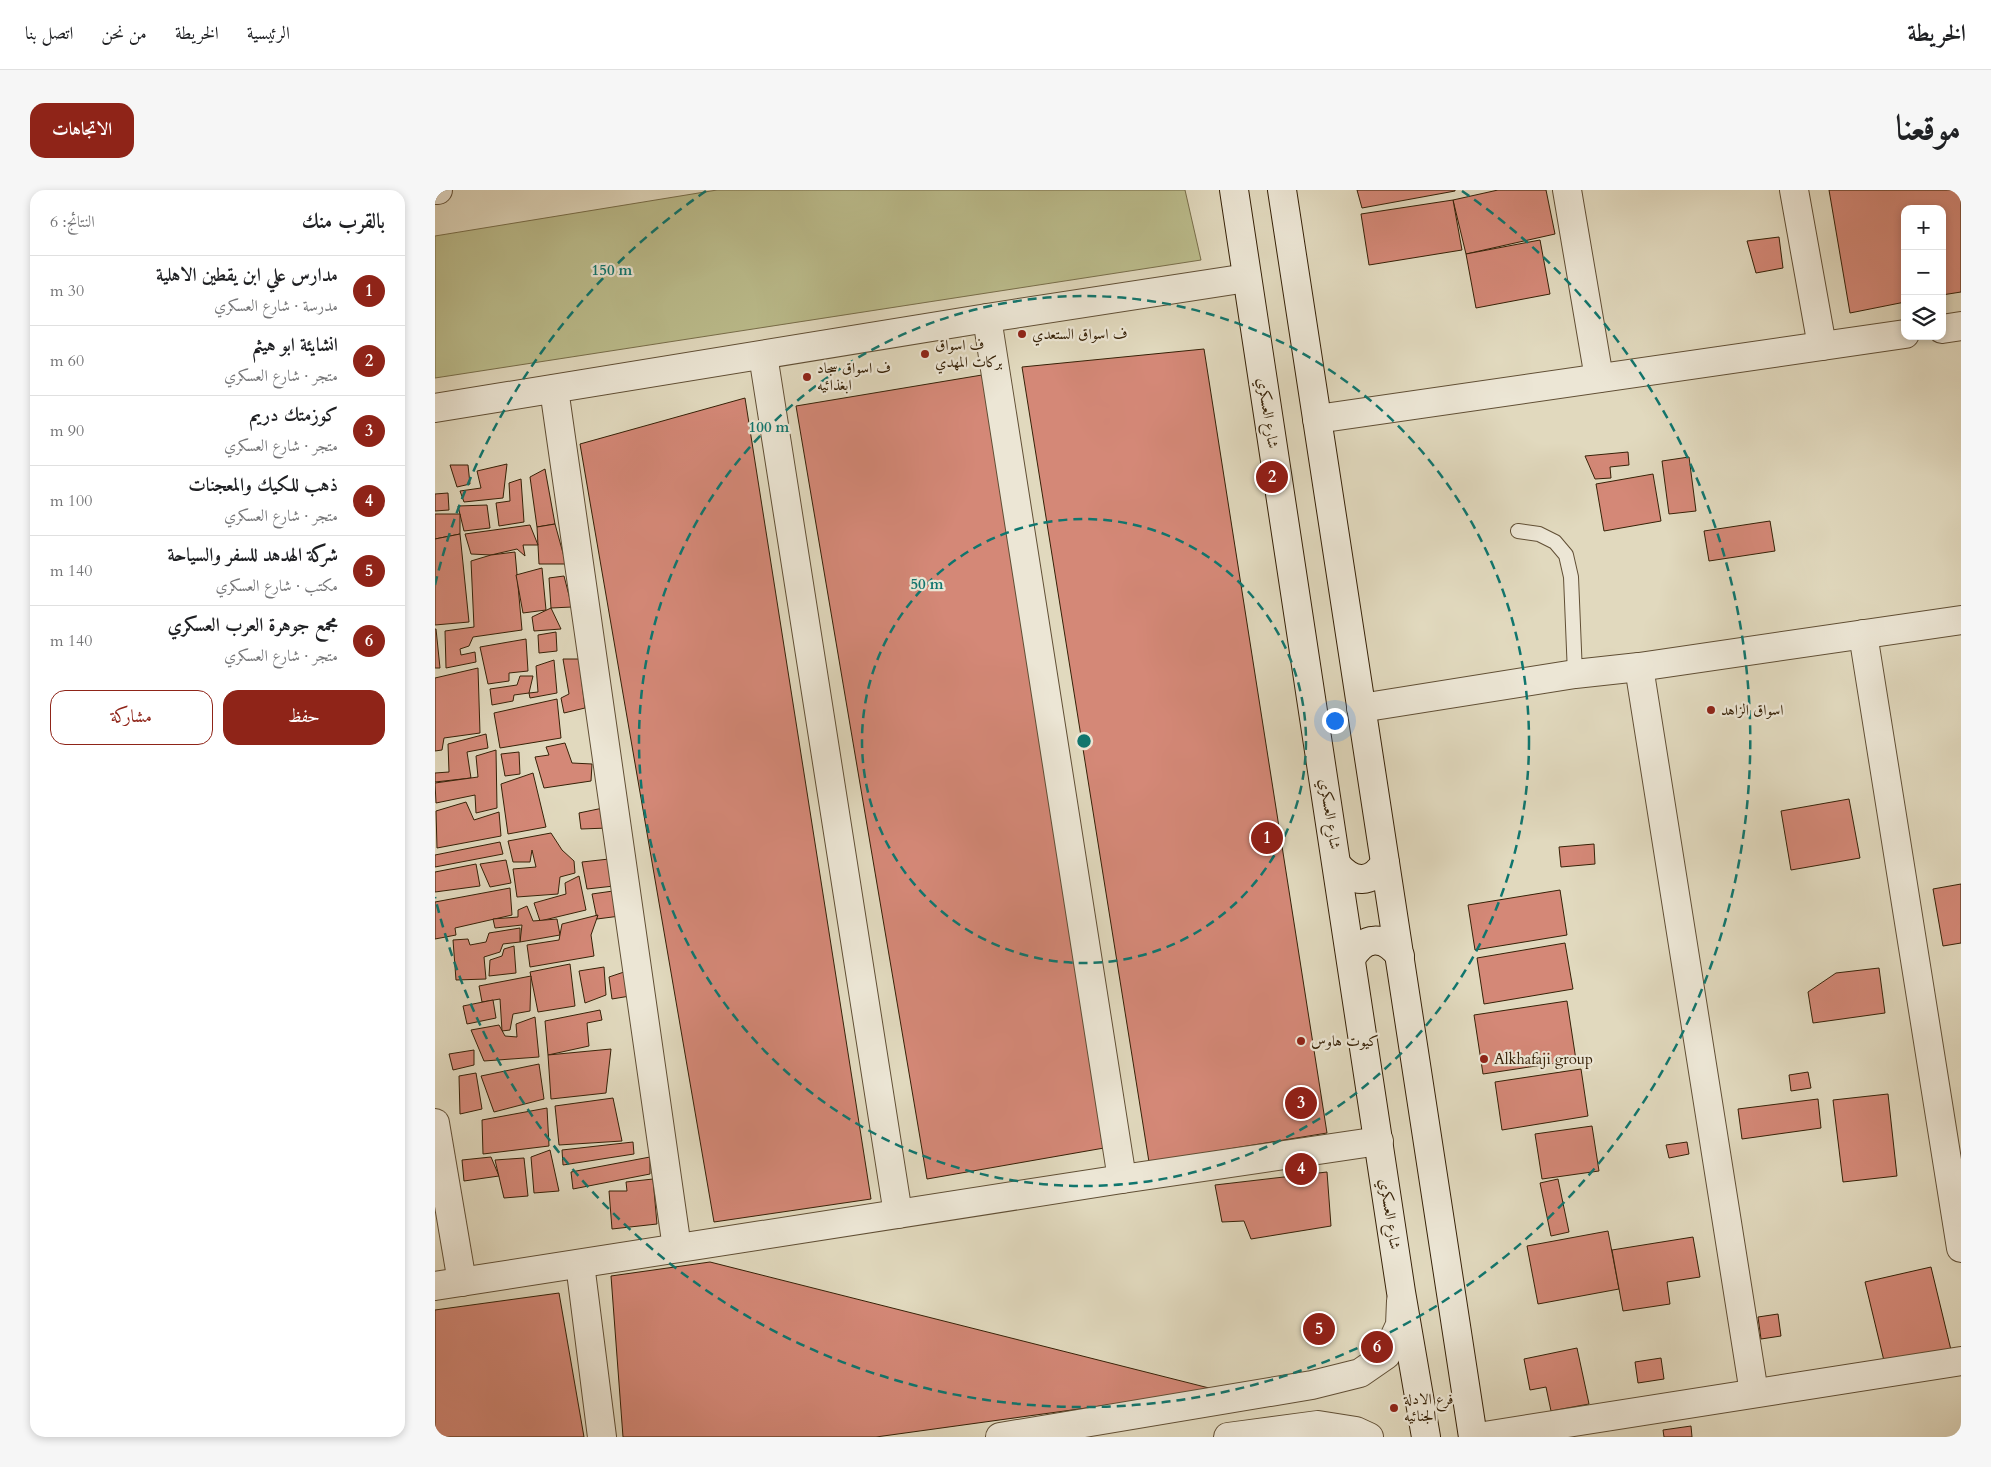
<!DOCTYPE html>
<html lang="ar">
<meta charset="utf-8">
<style>
body{margin:0;font-family:Cardo,Amiri,serif;background:#f6f6f6;color:#202124;direction:rtl}
.controls{position:absolute;right:15px;top:15px;display:grid;overflow:hidden;border-radius:10px;box-shadow:0 2px 8px #0003}
.controls button{width:45px;height:45px;display:grid;place-items:center;padding:0;border:0;border-bottom:1px solid #e0e0e0;background:#fff;color:#202124;font:25px sans-serif}
.you{position:absolute;left:899px;top:530px;width:18px;height:18px;margin:-12px;border:4px solid #fff;border-radius:50%;background:#1a73e8;box-shadow:0 0 0 8px #1a73e833}
.badge{display:grid;place-items:center;width:32px;height:32px;border-radius:50%;background:#8f2418;color:#fff;font-size:16px;font-weight:700}
.pin{position:absolute;translate:-50% -50%;border:2px solid #fff;box-shadow:0 1px 5px #0006}
.list{margin:0;padding:0;list-style:none}
h2{display:flex;justify-content:space-between;align-items:center;height:65px;margin:0;padding:0 20px;font-size:21px}
h2 small{font-size:16px;font-weight:400;color:#757577}
.list li{display:grid;grid-template-columns:32px 1fr auto;gap:15px;align-items:center;box-sizing:border-box;height:70px;padding:0 20px;border-top:1px solid #e0e0e0}
.list b{display:block;font-size:19px;white-space:nowrap}
.list p{margin:0;font-size:16px;white-space:nowrap;color:#757577}
.list em{font-size:16px;font-style:normal;color:#757577}
.actions{display:flex;gap:10px;padding:15px 20px}
.actions a{flex:1;padding:11px 0;border:1px solid #8f2418;border-radius:15px;text-align:center;font-size:18px;color:#8f2418}
.actions .main{background:#8f2418;color:#fff}
.icon{flex:none;width:28px;height:28px;fill:none;stroke:currentColor;stroke-width:2;stroke-linecap:round;stroke-linejoin:round}
.map{position:relative;flex:none;width:1526px;height:1247px;overflow:hidden;direction:ltr;border-radius:15px}
header{display:flex;align-items:center;gap:30px;box-sizing:border-box;height:70px;padding:0 25px;background:#fff;border-bottom:1px solid #e0e0e0}
header strong{font-size:24px}
nav{display:flex;gap:28px;margin-inline-start:auto;font-size:18px}
.intro{display:flex;align-items:center;justify-content:space-between;box-sizing:border-box;height:120px;padding:0 30px}
h1{margin:0;font-size:35px}
.button{padding:12px 22px;border-radius:15px;background:#8f2418;color:#fff;font-size:18px;font-weight:700}
main{display:flex;gap:30px;padding:0 30px}
aside{flex:1;background:#fff;border-radius:15px;box-shadow:0 2px 8px #0003}
.map>svg:first-child{display:block}
</style>
<header>
<strong>الخريطة</strong>
<nav><a>الرئيسية</a><a>الخريطة</a><a>من نحن</a><a>اتصل بنا</a></nav>
</header>
<div class="intro"><h1>موقعنا</h1><a class="button">الاتجاهات</a></div>
<main>
<div class="map">
<svg width="1526" height="1247" viewBox="0 0 1526 1247">
<rect width="100%" height="100%" fill="#e1d9be"/>
<filter id="stains"><feTurbulence type="fractalNoise" baseFrequency=".004" numOctaves="4"/><feColorMatrix values="0 0 0 0 .2 0 0 0 0 .09 0 0 0 0 .02 0 0 0 .5 -.17"/></filter>
<radialGradient id="worn" r=".72"><stop offset=".6" stop-color="#630" stop-opacity="0"/><stop offset="1" stop-color="#630" stop-opacity=".3"/></radialGradient>
<polygon fill="#bbbc8c" stroke="#786e4a" points="282,0 750,0 766,70 0,188 0,46"/>
<g fill="#d48877" stroke="#362107">
<polygon points="922,0 1020,0 1020,1 927,18"/>
<polygon points="1063,0 1111,0 1120,44 1031,64 1018,10"/>
<polygon points="1394,0 1526,0 1526,102 1507,105 1507,19 1470,19 1470,112 1415,123"/>
<polygon points="1018,10 1027,60 934,75 926,24"/>
<polygon points="1344,47 1348,78 1321,83 1312,51"/>
<polygon points="1105,50 1115,104 1041,118 1031,64"/>
<polygon points="769,159 892,943 714,972 587,177"/>
<polygon points="547,185 669,958 492,989 361,216"/>
<polygon points="310,208 436,1009 279,1032 145,254"/>
<polygon points="1193,262 1194,275 1175,277 1176,288 1160,289 1150,266"/>
<polygon points="1254,267 1261,321 1234,324 1227,271"/>
<polygon points="72,274 68,308 29,312 25,301 46,298 42,281"/>
<polygon points="15,275 33,275 35,294 22,297"/>
<polygon points="110,279 120,334 102,337 95,287"/>
<polygon points="1218,284 1226,331 1169,341 1161,294"/>
<polygon points="86,289 89,332 64,336 61,313 75,311 74,293"/>
<polygon points="13,303 14,320 0,321 0,304"/>
<polygon points="52,315 55,338 29,341 23,316"/>
<polygon points="0,324 25,324 25,344 0,349"/>
<polygon points="1335,331 1340,361 1274,371 1269,341"/>
<polygon points="120,334 131,374 104,374 102,337"/>
<polygon points="95,335 103,355 88,355 90,366 82,359 56,365 36,364 30,344"/>
<polygon points="25,344 34,432 0,435 0,349"/>
<polygon points="80,362 87,440 38,447 34,456 25,459 26,465 40,462 41,472 11,478 10,441 39,437 36,371 56,365"/>
<polygon points="107,378 111,420 88,423 81,385"/>
<polygon points="129,386 137,417 116,418 114,388"/>
<polygon points="116,418 126,439 99,441 97,427"/>
<polygon points="0,439 1,439 5,478 0,478"/>
<polygon points="121,442 122,461 104,463 103,445"/>
<polygon points="91,449 93,481 74,483 74,491 53,494 45,457"/>
<polygon points="128,469 144,469 150,518 129,523 126,508 134,504"/>
<polygon points="119,470 122,503 95,508 94,503 103,502 101,476"/>
<polygon points="43,478 45,543 9,548 7,560 0,561 0,488"/>
<polygon points="85,486 98,486 94,503 79,505 78,511 57,515 55,499 82,495"/>
<polygon points="122,509 126,548 65,558 59,523"/>
<polygon points="51,544 53,558 32,562 36,588 0,592 0,583 14,582 13,554"/>
<polygon points="130,553 137,573 157,574 156,591 109,598 100,567 114,565 111,557"/>
<polygon points="61,560 62,618 41,623 40,605 1,613 0,593 43,587 41,566"/>
<polygon points="84,562 85,584 70,586 66,564"/>
<polygon points="98,583 111,637 73,644 66,594"/>
<polygon points="1414,609 1425,668 1356,680 1346,621"/>
<polygon points="31,612 39,630 64,622 66,646 2,658 1,621"/>
<polygon points="168,618 173,638 146,639 144,623"/>
<polygon points="116,643 127,660 139,671 140,683 125,687 123,704 82,707 78,679 101,677 97,660 95,672 78,672 73,651"/>
<polygon points="65,652 68,664 0,677 0,665"/>
<polygon points="1159,654 1160,674 1126,677 1124,657"/>
<polygon points="174,669 179,696 152,699 147,672"/>
<polygon points="71,670 76,693 55,697 45,674"/>
<polygon points="41,674 45,696 0,702 0,682"/>
<polygon points="144,686 151,720 105,731 99,713 131,704 130,693"/>
<polygon points="1526,694 1526,753 1508,756 1498,699"/>
<polygon points="75,698 77,725 20,738 21,745 0,749 0,712"/>
<polygon points="1125,700 1132,745 1040,760 1033,715"/>
<polygon points="178,701 185,726 162,729 157,704"/>
<polygon points="92,716 98,731 122,729 125,745 85,752 87,735 60,738 58,729 83,727 83,720"/>
<polygon points="163,725 156,745 159,766 95,777 92,755 124,750 127,734"/>
<polygon points="85,738 85,752 68,754 65,762 49,767 51,789 21,790 18,750 33,749 35,755 51,752 54,743"/>
<polygon points="1130,753 1138,799 1049,814 1042,768"/>
<polygon points="79,756 81,783 54,786 55,770 67,766 69,759"/>
<polygon points="135,774 140,816 103,822 95,782"/>
<polygon points="169,777 171,805 150,813 144,781"/>
<polygon points="1444,778 1450,823 1378,833 1373,802 1401,783"/>
<polygon points="192,781 195,806 177,809 174,787"/>
<polygon points="96,786 95,821 78,824 75,840 67,841 65,809 47,812 44,796"/>
<polygon points="58,810 61,828 32,834 28,816"/>
<polygon points="1132,811 1141,870 1048,884 1039,825"/>
<polygon points="165,820 167,830 152,833 154,856 113,865 110,831"/>
<polygon points="100,827 104,867 49,871 36,840 64,835 70,846 82,847 81,834"/>
<polygon points="176,859 171,903 116,909 113,865"/>
<polygon points="39,860 39,875 18,880 14,864"/>
<polygon points="104,874 109,909 59,922 46,886"/>
<polygon points="1146,879 1153,926 1067,940 1060,892"/>
<polygon points="1373,882 1376,898 1356,901 1354,885"/>
<polygon points="41,883 47,919 25,924 24,886"/>
<polygon points="1453,904 1462,986 1408,992 1398,910"/>
<polygon points="178,908 187,951 124,955 120,916"/>
<polygon points="1383,909 1386,938 1307,949 1303,919"/>
<polygon points="112,918 114,956 48,964 47,930"/>
<polygon points="1157,936 1164,981 1107,989 1100,944"/>
<polygon points="198,952 199,964 128,975 127,960"/>
<polygon points="1252,952 1254,964 1234,968 1231,955"/>
<polygon points="115,960 124,1001 99,1003 96,967"/>
<polygon points="56,967 64,986 29,991 27,970"/>
<polygon points="215,967 215,984 138,999 136,982"/>
<polygon points="89,968 93,1006 69,1008 60,970"/>
<polygon points="892,982 896,1036 816,1049 809,1031 787,1032 780,995"/>
<polygon points="218,989 222,1034 177,1039 174,1001 192,1001 191,992"/>
<polygon points="1123,989 1134,1042 1116,1046 1105,993"/>
<polygon points="1173,1041 1184,1099 1103,1114 1092,1056"/>
<polygon points="1258,1047 1265,1087 1232,1092 1235,1114 1188,1121 1177,1060"/>
<polygon points="275,1072 782,1200 441,1247 188,1247 176,1086"/>
<polygon points="1496,1077 1516,1160 1450,1175 1430,1092"/>
<polygon points="124,1103 149,1247 0,1247 0,1120"/>
<polygon points="1343,1124 1346,1146 1326,1149 1323,1127"/>
<polygon points="1142,1158 1154,1214 1116,1221 1111,1197 1095,1200 1089,1169"/>
<polygon points="1226,1168 1229,1189 1203,1193 1200,1172"/>
<polygon points="1256,1236 1257,1247 1229,1247 1228,1240"/>
</g>
<g fill="none" stroke-linecap="round" stroke-linejoin="round">
<g stroke="#614f35" stroke-width="16">
<polyline id="service" points="1083,341 1104,344 1120,352 1131,365 1136,387 1140,484"/>
</g>
<g stroke="#614f35" stroke-width="30">
<g id="minor">
<polyline points="0,0 3,0"/>
<polyline points="1132,0 1164,188"/>
<polyline points="1359,0 1387,156"/>
<polyline points="552,128 687,989"/>
<polyline points="1507,139 1526,136"/>
<polyline points="328,165 463,1024"/>
<polyline points="119,199 242,1058"/>
<polyline points="0,218 552,128 812,88"/>
<polyline points="882,229 1470,144"/>
<polyline points="1428,444 1526,1058"/>
<polyline points="1204,477 1319,1203"/>
<polyline points="926,518 1140,484 1204,477 1526,430"/>
<polyline points="0,933 27,1092"/>
<polyline points="145,1074 167,1247"/>
<polyline points="0,1096 687,989 944,951"/>
<polyline points="1043,1247 1526,1171"/>
</g>
</g>
<g stroke="#614f35" stroke-width="30">
<g id="tertiary">
<polyline points="565,1247 877,1195 925,1183 951,1165 965,1135 966,1111"/>
<polyline points="793,1247 883,1235 921,1241 934,1247"/>
</g>
</g>
<g stroke="#362107" stroke-width="30">
<g id="secondary">
<polyline points="799,0 966,1102 991,1247"/>
<polyline points="847,0 1038,1247"/>
<path d="M 902,675 C 919,694 936,694 950,673"/>
<path d="M 916,769 C 929,745 949,745 965,766"/>
</g>
</g>
<use href="#service" stroke="#ece6d5" stroke-width="14"/>
<use href="#minor" stroke="#ece6d5" stroke-width="28"/>
<use href="#tertiary" stroke="#ece6d5" stroke-width="28"/>
<use href="#secondary" stroke="#ece6d5" stroke-width="28"/>
</g>
<g fill="none" stroke="#0f766e" stroke-width="2.5" stroke-dasharray="9 6">
<circle cx="649" cy="551" r="222"/>
<circle cx="649" cy="551" r="445"/>
<path d="M0 395A667 667 0 0 1 271 1M1027 1A667 667 0 1 1 0 707"/>
</g>
<g fill="#8f2418" stroke="#ece6d5" stroke-width="2">
<circle cx="587" cy="144" r="5"/>
<circle cx="490" cy="164" r="5"/>
<circle cx="372" cy="187" r="5"/>
<circle cx="1276" cy="520" r="5"/>
<circle cx="866" cy="851" r="5"/>
<circle cx="1049" cy="869" r="5"/>
<circle cx="959" cy="1218" r="5"/>
</g>
<g text-anchor="middle" dominant-baseline="central" stroke-width="4.5" stroke-linejoin="round" paint-order="stroke">
<g font-size="15" fill="#362107" stroke="#ece6d5" text-anchor="start">
<text x="597" y="144">ف اسواق الستعدي</text>
<text x="500" y="155">ف اسواق<tspan x="500" dy="17">بركات المهدي</tspan></text>
<text x="382" y="178">ف اسواق سجاد<tspan x="382" dy="17">ابغذائيه</tspan></text>
<text x="1286" y="520">اسواق الزاهد</text>
<text x="876" y="851">كيوت هاوس</text>
<text x="1059" y="869">Alkhafaji group</text>
<text x="969" y="1209">فرع الادلة<tspan x="969" dy="17">الجنائيه</tspan></text>
</g>
<g font-size="15" fill="#362107" stroke="#ece6d5">
<text transform="translate(833 223) rotate(81)">شارع العسكري</text>
<text transform="translate(895 624) rotate(81)">شارع العسكري</text>
<text transform="translate(955 1024) rotate(81)">شارع العسكري</text>
</g>
</g>
<circle cx="649" cy="551" r="8" fill="#0f766e" stroke="#ece6d5" stroke-width="2.5"/>
<g font-size="15" text-anchor="middle" font-weight="bold" fill="#0f766e" stroke="#ece6d5" stroke-width="4.5" stroke-linejoin="round" paint-order="stroke">
<text x="177" y="85">150 m</text>
<text x="334" y="242">100 m</text>
<text x="492" y="399">50 m</text>
</g>
<rect width="100%" height="100%" filter="url(#stains)"/>
<rect width="100%" height="100%" fill="url(#worn)"/>
</svg>
<div class="controls">
<button>+</button>
<button>−</button>
<button><svg class="icon" aria-label="layers" viewBox="0 0 24 24"><path d="M12 4l9 5-9 5-9-5zM3 14l9 5 9-5"/></svg></button>
</div>
<div class="you"></div>
<div class="pin badge" style="left:832px;top:648px">1</div>
<div class="pin badge" style="left:837px;top:287px">2</div>
<div class="pin badge" style="left:866px;top:913px">3</div>
<div class="pin badge" style="left:866px;top:979px">4</div>
<div class="pin badge" style="left:884px;top:1139px">5</div>
<div class="pin badge" style="left:942px;top:1157px">6</div>
</div>
<aside>
<h2>بالقرب منك<small>النتائج: 6</small></h2>
<ul class="list">
<li><span class="badge">1</span><div><b>مدارس علي ابن يقطين الاهلية</b><p>مدرسة · شارع العسكري</p></div><em>30 m</em></li>
<li><span class="badge">2</span><div><b>انشايئة ابو هيثم</b><p>متجر · شارع العسكري</p></div><em>60 m</em></li>
<li><span class="badge">3</span><div><b>كوزمتك دريم</b><p>متجر · شارع العسكري</p></div><em>90 m</em></li>
<li><span class="badge">4</span><div><b>ذهب للكيك والمعجنات</b><p>متجر · شارع العسكري</p></div><em>100 m</em></li>
<li><span class="badge">5</span><div><b>شركة الهدهد للسفر والسياحة</b><p>مكتب · شارع العسكري</p></div><em>140 m</em></li>
<li><span class="badge">6</span><div><b>مجمع جوهرة العرب العسكري</b><p>متجر · شارع العسكري</p></div><em>140 m</em></li>
</ul>
<div class="actions"><a class="main">حفظ</a><a>مشاركة</a></div>
</aside>
</main>
